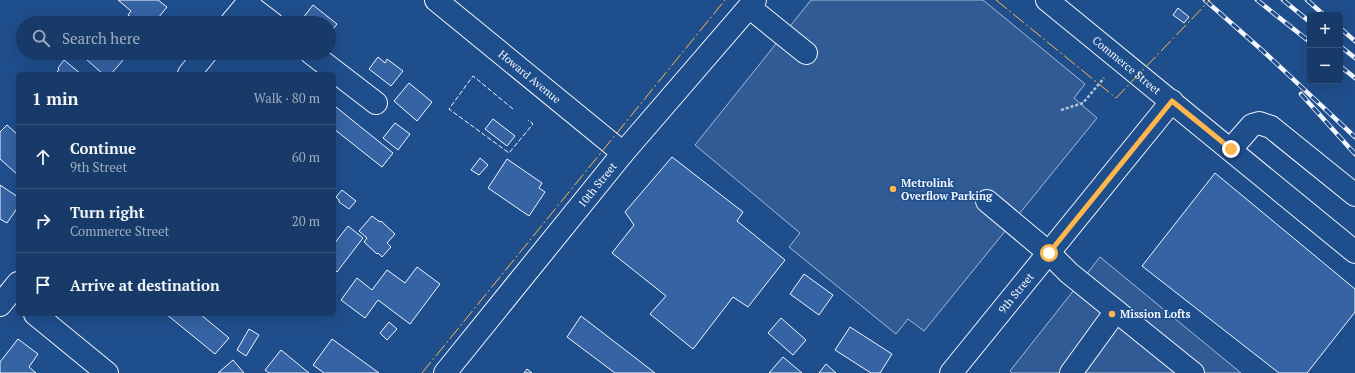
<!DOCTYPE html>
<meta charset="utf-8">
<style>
body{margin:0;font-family:"PT Serif",serif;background:#244571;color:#f1f3f6}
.controls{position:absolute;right:12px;top:12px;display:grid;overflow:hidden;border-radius:6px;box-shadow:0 4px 16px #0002}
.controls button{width:36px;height:36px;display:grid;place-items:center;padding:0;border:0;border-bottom:1px solid #36547d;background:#173a69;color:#f1f3f6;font:20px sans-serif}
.stop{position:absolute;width:12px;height:12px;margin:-9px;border:3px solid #ffb74d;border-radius:50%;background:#fff}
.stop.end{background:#ffb74d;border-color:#fff;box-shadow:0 1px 4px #0008}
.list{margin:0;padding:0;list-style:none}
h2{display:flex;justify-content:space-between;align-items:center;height:52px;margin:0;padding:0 16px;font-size:17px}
h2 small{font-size:13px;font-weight:400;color:#9eadc0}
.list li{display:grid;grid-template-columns:26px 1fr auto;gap:12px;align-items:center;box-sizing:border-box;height:64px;padding:0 16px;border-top:1px solid #36547d}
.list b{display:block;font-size:15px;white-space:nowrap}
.list p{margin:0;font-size:13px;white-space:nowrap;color:#9eadc0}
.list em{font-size:13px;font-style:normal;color:#9eadc0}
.icon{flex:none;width:22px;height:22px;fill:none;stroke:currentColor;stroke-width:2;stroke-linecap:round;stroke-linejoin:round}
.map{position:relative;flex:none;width:1355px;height:373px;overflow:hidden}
.search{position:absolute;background:#173a69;box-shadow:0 4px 16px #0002;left:16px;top:16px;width:320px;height:44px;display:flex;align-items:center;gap:10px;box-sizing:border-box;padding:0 14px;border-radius:22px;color:#9eadc0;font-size:15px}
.panel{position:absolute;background:#173a69;box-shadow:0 4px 16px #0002;left:16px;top:72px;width:320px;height:244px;border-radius:6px}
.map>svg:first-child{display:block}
</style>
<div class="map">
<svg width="1355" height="373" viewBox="0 0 1355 373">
<rect width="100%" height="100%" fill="#1f4e8c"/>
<g fill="#305b95" stroke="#a8bbd7">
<polygon points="811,0 983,0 1085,84 1074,98 1097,118 924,331 908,319 896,334 789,247 800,233 695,145"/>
<polygon points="1100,257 1241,373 1012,373 1010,371"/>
</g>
<g fill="#3563a3" stroke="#f2f6ff">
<polygon points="118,0 158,0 167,7 154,23 145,23 138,17 135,20 128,15 131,11"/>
<polygon points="313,5 337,24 329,34 329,23 299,23"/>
<polygon points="1178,8 1189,17 1184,23 1173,15"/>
<polygon points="79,53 117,53 124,59 111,74 103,74"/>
<polygon points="378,57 385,63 387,59 403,71 391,86 369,69"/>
<polygon points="64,60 81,74 56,74 59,69 58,68"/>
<polygon points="409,83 432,102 417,121 394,101"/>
<polygon points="336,107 393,153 382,167 334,129 334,110"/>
<polygon points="493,119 515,136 507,146 485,129"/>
<polygon points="395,123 410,134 398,150 383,138"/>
<polygon points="7,125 18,135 18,175 0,159 0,132"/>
<polygon points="672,157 743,212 737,221 785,260 748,307 733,297 693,349 650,314 666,296 612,253 634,225 625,212"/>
<polygon points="480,158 488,165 479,175 471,170"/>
<polygon points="507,159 542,183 539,188 545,192 529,216 488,188"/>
<polygon points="1215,173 1355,289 1355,312 1307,373 1279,373 1142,266"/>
<polygon points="0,185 18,197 18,207 7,223 0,219"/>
<polygon points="342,190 356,201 349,209 339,202 339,200 336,197"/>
<polygon points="372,216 380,222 381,221 395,234 387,243 391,247 382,257 378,253 377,254 364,242 367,238 359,231"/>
<polygon points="348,226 363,238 337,272 334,270 334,244"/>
<polygon points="417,267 440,284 410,324 378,300 365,318 341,300 357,278 372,290 387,270 405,283"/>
<polygon points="804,274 833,295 819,315 790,294"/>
<polygon points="166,314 200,314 229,338 215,354"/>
<polygon points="581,316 655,373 615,373 567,337"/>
<polygon points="781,318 806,340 793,355 768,333"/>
<polygon points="389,322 397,329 387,340 380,333"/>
<polygon points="850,327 892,354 880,373 871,373 835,350"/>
<polygon points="249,329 259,335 246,356 237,350"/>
<polygon points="18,339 38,354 29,367 36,373 0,373 0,362"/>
<polygon points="332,339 379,373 324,373 313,365"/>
<polygon points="281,350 309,373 269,373 265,370"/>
<polygon points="783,357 802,373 769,373"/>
<polygon points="233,360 244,373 218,373"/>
<polygon points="826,364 836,373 819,373"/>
<polygon points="527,369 532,373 524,373"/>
</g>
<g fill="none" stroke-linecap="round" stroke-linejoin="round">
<g stroke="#f2f6ff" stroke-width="24">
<g id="minor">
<path id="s1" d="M 436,0 L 623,153"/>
<path id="s2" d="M 1047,0 L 1355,252"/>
<polyline points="247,4 272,23"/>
<polyline points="749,7 806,53"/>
<polyline points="231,23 250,0"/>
<polyline points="311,53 376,103"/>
<polyline points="189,74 206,53"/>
<polyline points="1231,149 1252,125 1259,123 1271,127 1355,195"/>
<polyline points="987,201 1049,253 1069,273 1193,373"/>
<polyline points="0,305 18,283"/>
<polyline points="35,314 107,373"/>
<path id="s3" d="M 445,373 L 623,153 L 755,0"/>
<path id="s4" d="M 951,373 L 1172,101"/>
<polyline points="1071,373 1116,311"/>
</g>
</g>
<polyline stroke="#b3c4dc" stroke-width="2.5" stroke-dasharray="3 2" stroke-linecap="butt" points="1061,110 1083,103 1104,78"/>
<use href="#minor" stroke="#1f4e8c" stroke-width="22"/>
<g stroke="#f2f6ff" stroke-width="4.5">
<g id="rail">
<polyline points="1205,0 1263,51 1355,137"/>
<polyline points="1257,0 1310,42"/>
<polyline points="1283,0 1310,22"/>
<polyline points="1307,0 1324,15"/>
<polyline points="1340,28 1355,41"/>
<polyline points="1340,46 1355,58"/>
<polyline points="1340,66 1355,78"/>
<polyline points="1301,94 1355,154"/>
</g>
</g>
<use href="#rail" stroke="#1f4e8c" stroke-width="3" stroke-dasharray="9" stroke-linecap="butt"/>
<polyline stroke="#f2f6ff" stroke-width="1" stroke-dasharray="5 2" stroke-linecap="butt" points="513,109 473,76 449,109 509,153 533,124 528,120"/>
<g stroke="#ffb74d" stroke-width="1" stroke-dasharray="14 3 2 3" stroke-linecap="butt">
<polyline points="996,0 1116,98 1210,0"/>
<polyline points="422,373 725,0"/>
</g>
</g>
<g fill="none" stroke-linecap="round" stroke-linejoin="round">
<polyline stroke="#ffb74d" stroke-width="5" points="1049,253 1172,101 1231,149"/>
</g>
<g fill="#ffb74d" stroke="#1f4e8c" stroke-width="1.5">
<circle cx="893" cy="189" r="4"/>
<circle cx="1112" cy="314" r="4"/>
</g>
<g text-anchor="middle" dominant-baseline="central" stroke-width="3" stroke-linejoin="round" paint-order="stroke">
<g font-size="11" fill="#f2f6ff" stroke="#1f4e8c">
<text stroke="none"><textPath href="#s2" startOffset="103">Commerce Street</textPath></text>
<text stroke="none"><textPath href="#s1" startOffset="121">Howard Avenue</textPath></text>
<text stroke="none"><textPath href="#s3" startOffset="242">10th Street</textPath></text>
<text stroke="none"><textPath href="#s4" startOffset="103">9th Street</textPath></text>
</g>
<g font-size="11" font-weight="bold" fill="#f2f6ff" stroke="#1f4e8c" text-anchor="start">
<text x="901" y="183">Metrolink<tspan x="901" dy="13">Overflow Parking</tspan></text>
<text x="1120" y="314">Mission Lofts</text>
</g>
</g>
</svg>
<div class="controls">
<button>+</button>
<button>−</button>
</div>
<div class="stop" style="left:1049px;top:253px"></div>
<div class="stop end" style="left:1231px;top:149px"></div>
<div class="search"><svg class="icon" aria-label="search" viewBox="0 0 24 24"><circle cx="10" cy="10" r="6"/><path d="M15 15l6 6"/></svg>Search here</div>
<section class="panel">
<h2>1 min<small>Walk · 80 m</small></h2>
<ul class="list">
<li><svg class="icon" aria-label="ahead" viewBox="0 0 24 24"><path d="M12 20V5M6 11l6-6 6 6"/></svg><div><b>Continue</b><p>9th Street</p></div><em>60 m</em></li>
<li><svg class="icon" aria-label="right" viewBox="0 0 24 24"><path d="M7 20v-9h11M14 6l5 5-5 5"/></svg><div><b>Turn right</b><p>Commerce Street</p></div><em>20 m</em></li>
<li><svg class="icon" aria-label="arrive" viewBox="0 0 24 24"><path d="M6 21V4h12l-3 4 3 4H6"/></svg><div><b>Arrive at destination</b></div></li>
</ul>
</section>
</div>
